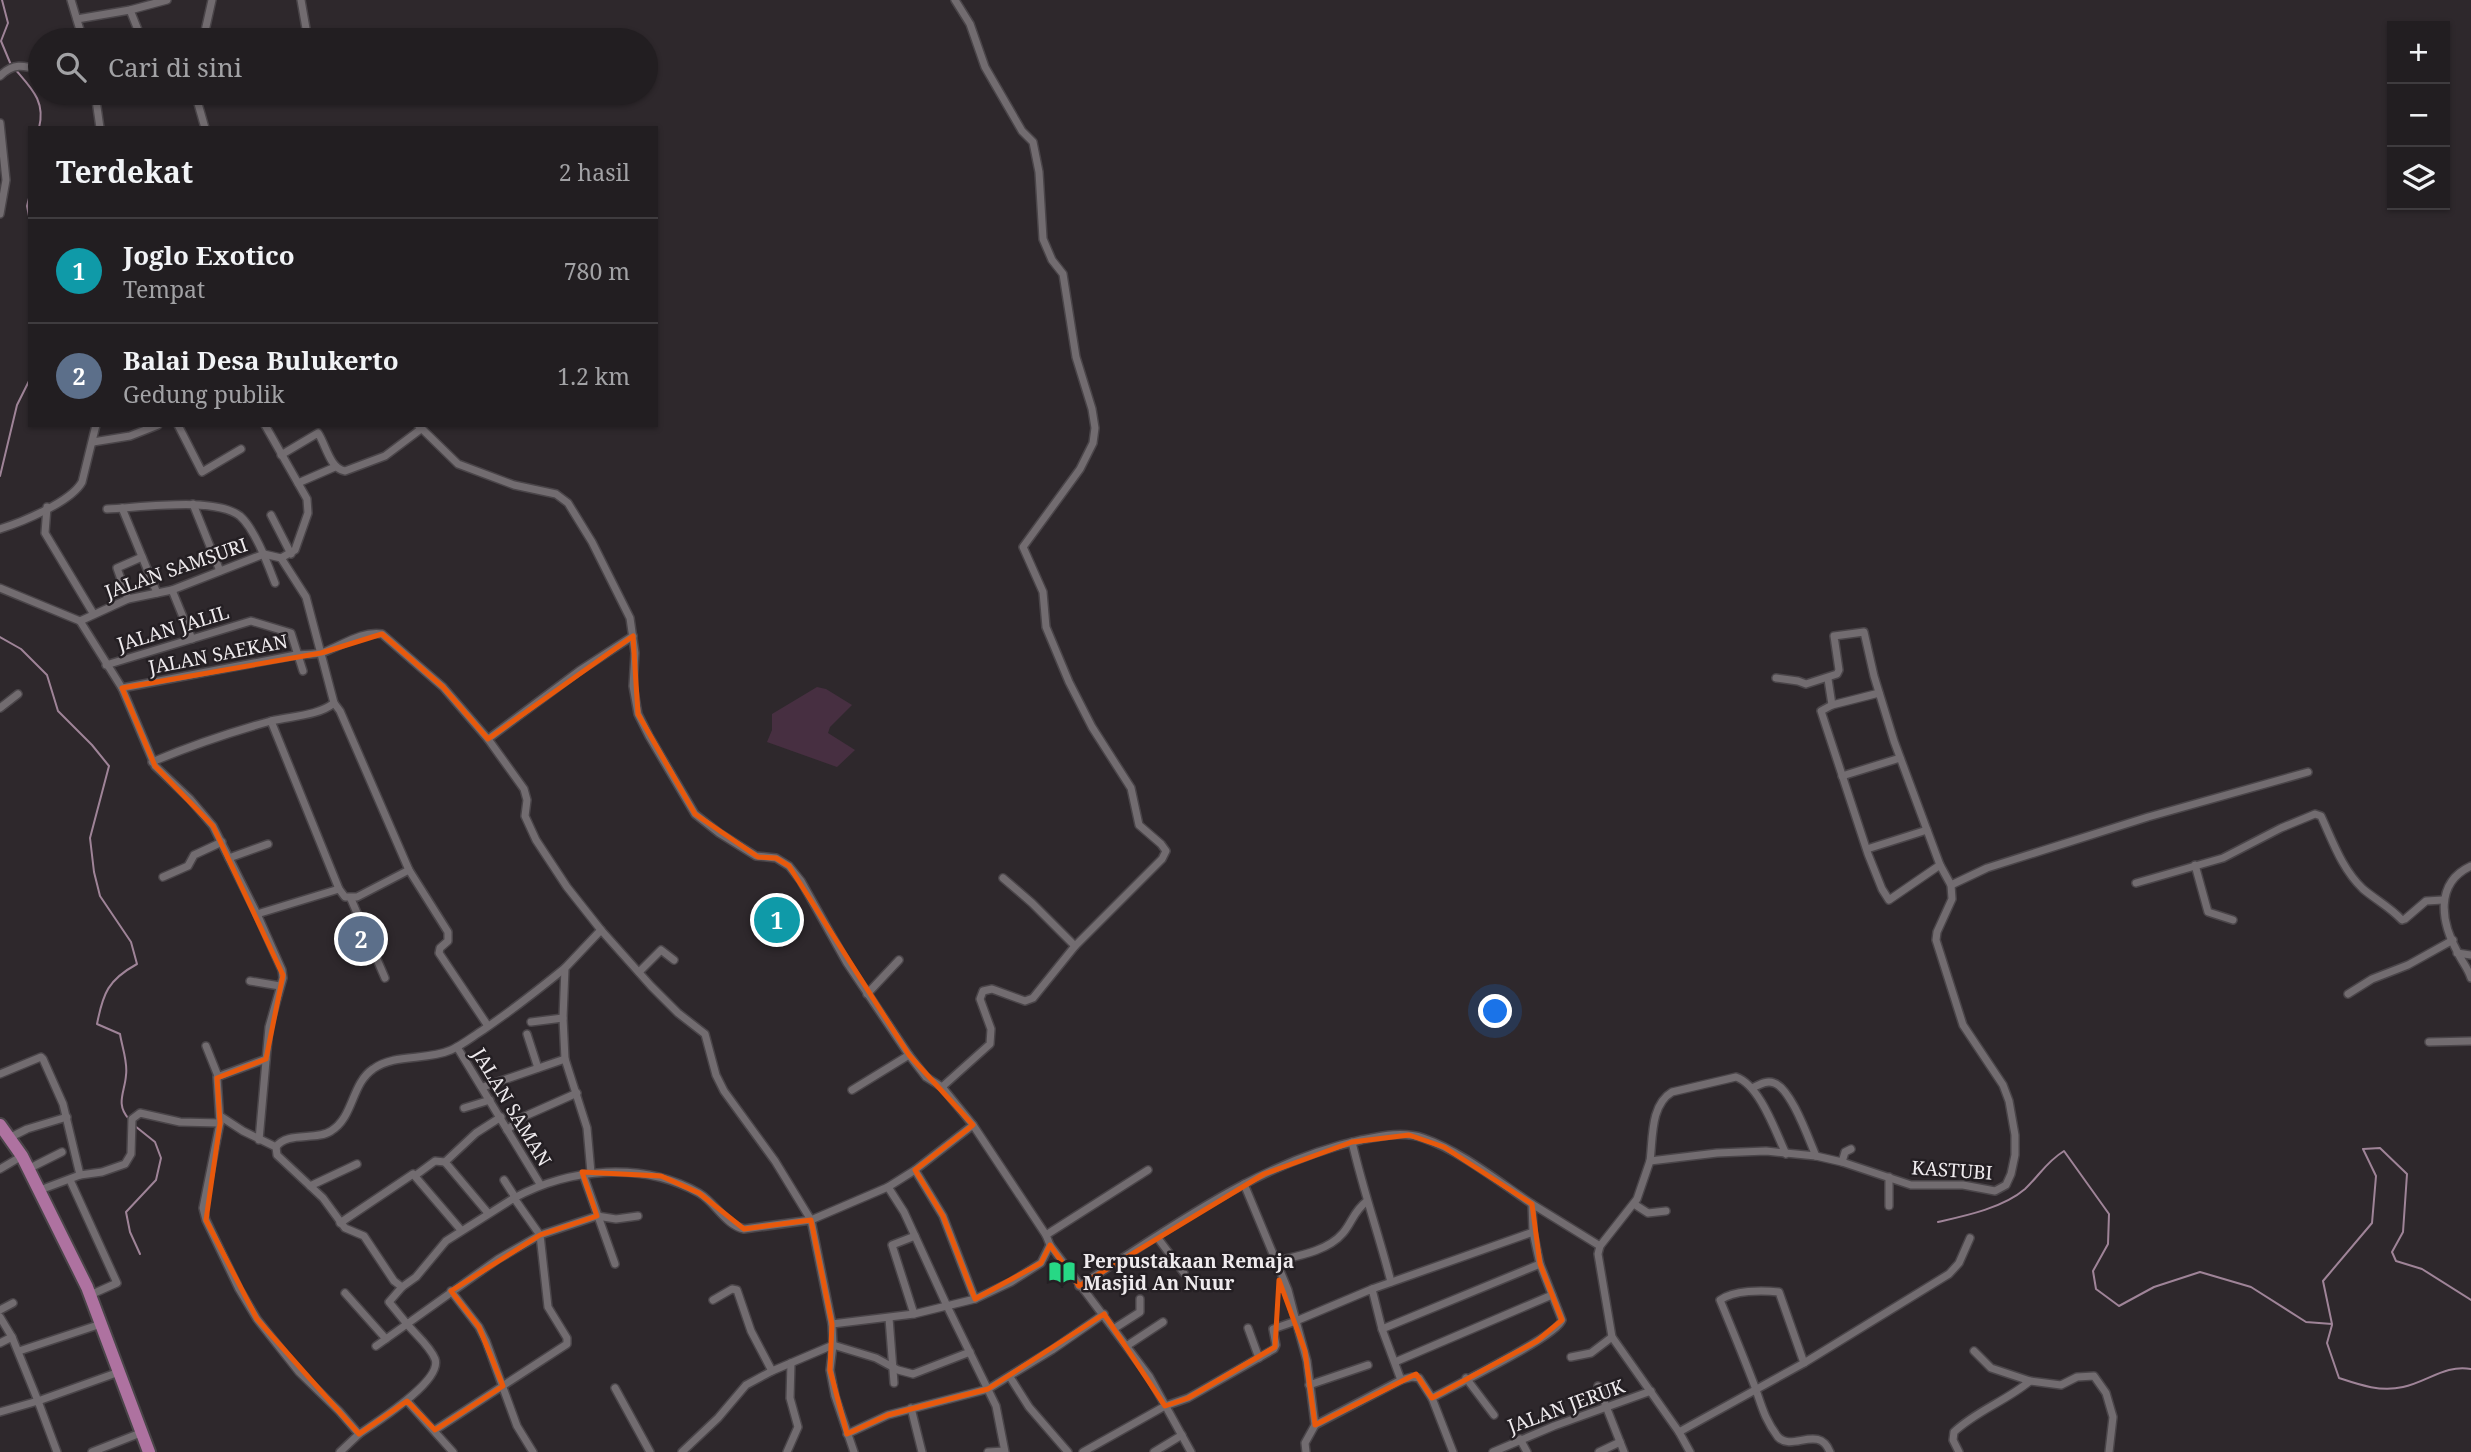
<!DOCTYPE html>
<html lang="id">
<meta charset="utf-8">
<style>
body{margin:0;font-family:"Noto Serif",serif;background:#2a272a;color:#f1f3f6}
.controls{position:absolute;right:21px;top:21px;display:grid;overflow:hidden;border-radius:0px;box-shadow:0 2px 5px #0004}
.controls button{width:63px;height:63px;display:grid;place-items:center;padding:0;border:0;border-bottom:2px solid #3f3c3f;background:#221e21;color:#f1f3f6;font:35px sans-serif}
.you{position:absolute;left:1496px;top:1012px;width:24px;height:24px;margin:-18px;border:5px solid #fff;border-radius:50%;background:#1a73e8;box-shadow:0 0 0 10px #1a73e833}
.badge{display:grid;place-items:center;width:46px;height:46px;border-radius:50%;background:#27d885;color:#fff;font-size:23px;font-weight:700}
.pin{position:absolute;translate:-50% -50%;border:4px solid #fff;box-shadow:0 2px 7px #0006}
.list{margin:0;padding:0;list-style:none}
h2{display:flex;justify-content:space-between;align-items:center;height:91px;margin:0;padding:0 28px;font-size:30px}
h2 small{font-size:23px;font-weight:400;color:#a2a2a5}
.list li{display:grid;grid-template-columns:46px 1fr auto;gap:21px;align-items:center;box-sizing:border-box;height:105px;padding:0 28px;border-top:2px solid #3f3c3f}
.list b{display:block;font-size:26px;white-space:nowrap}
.list p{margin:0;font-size:23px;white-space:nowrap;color:#a2a2a5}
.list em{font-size:23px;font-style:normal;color:#a2a2a5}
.icon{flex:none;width:38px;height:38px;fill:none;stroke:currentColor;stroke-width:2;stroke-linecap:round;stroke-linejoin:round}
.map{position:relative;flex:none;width:2471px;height:1452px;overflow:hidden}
.search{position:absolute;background:#221e21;box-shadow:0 2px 5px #0004;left:28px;top:28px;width:630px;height:77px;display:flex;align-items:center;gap:18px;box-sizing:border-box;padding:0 24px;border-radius:38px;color:#a2a2a5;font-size:26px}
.panel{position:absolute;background:#221e21;box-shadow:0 2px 5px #0004;left:28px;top:126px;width:630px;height:301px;border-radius:0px}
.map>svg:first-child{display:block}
</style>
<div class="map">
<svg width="2471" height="1452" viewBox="0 0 2471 1452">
<rect width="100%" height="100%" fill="#2e282c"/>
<polygon fill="#472f41" points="817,687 826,689 852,705 830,727 828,733 855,750 837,767 767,742 772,730 772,714"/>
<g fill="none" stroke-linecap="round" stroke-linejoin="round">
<g stroke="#9f8498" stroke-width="2">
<polyline points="2,0 8,23 1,41 11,65"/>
<path d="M 15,69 C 31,88 46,101 39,128"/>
<polyline points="30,194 27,206 30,221"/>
<polyline points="0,476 17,405 30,379"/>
<path d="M 0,637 L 21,649 L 47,675 L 58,711 L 92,745 L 109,766 L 90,838 L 94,872 L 100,896 L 131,942 L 137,964 C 108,980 103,993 97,1024 L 120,1034 C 122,1047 128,1062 126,1075 C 125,1092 115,1104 129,1119"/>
<polyline points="135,1126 155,1142 161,1158 156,1180 126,1212 130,1232 140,1254"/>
<path d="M 1938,1222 C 1965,1216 2003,1208 2025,1189 C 2039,1176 2046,1162 2064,1151 L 2109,1214 L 2108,1244 L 2093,1271 L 2096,1289 L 2119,1306 L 2154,1287 L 2200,1272 L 2251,1287 L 2306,1322 L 2332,1324 L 2323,1281 L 2372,1223 L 2376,1176 L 2363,1149 L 2380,1148 L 2407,1174 L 2403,1232 L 2392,1252 L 2396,1261 L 2422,1269 L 2471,1300"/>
<path d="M 2332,1325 L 2327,1343 L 2339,1378 C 2360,1385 2380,1392 2403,1387 C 2427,1382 2446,1364 2471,1369"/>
</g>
<g stroke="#4a4549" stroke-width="10">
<g id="street">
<polyline points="71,0 83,40"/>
<polyline points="301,0 308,40"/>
<polyline points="130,10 142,40"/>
<polyline points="77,19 130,10 167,0"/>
<polyline points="203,40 212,0"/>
<path d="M 0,76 C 13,63 23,65 40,70"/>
<polyline points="95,93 100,128"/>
<polyline points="137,93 161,93"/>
<polyline points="195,93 205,128"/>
<polyline points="0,123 6,180 0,214"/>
<polyline points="178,425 202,472 241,449"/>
<polyline points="418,425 458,464 514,485 556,494 568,503 592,542 630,618 635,653 633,686 638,714 649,736 695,814 719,833 756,856 776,858 789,866 801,881 847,963 909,1055 926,1077 942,1087 973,1125"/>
<polyline points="93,442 130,436 158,425"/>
<path d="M 281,455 L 318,433 C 326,445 330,469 345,471 L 385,456 L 421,429"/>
<polyline points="298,483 335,467"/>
<polyline points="193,504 220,571"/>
<polyline points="47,507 45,533 93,613"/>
<polyline points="122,508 157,593"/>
<path d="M 107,509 C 139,508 215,496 240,516 C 255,529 268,565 275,583"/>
<polyline points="271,515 291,554"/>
<path d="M 0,529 C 22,522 71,502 82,482 L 96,425"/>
<polyline points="281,558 306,597 334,703 340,711 409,870 448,932 448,941 440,948 439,953 488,1026"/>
<polyline points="0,588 80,621"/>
<polyline points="172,590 192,639"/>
<polyline points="128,599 117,568 142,557"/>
<polyline points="106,665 251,621 291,633 303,671"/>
<polyline points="1828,679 1832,705"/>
<path d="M 122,688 L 296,655 C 305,654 315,655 324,652 C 343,645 361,631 382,634 L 443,687 L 488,739 L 579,671 L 633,636"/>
<polyline points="1879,693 1832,705 1821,711 1868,854 1882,889 1889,900 1940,865"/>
<polyline points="0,708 18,694"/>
<polyline points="271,721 339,889 345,897 357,897 409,870"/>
<polyline points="488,739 524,789 527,800 525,816 536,840 567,887 601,930 651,986 678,1013 705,1034 716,1075 724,1091 775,1161 811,1220 888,1187 915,1170 973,1125 1046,1235 1050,1245 1149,1376 1191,1452"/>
<path d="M 152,762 C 190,746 231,732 271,721 C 291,716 318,716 334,703"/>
<polyline points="1842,776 1900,758"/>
<polyline points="1867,849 1927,830"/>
<polyline points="229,858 268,844"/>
<polyline points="2195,865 2208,912 2233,920"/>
<path d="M 2471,866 C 2434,883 2441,923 2458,953 C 2462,962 2468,968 2471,978"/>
<polyline points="163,877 188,866 194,855 222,842"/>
<polyline points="1003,878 1032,903 1075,946"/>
<path d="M 2136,883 L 2223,858 L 2281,828 L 2315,814 L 2321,816 C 2333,842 2342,869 2363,889 C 2376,900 2390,907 2402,920 L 2405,919 L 2426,901 L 2443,900"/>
<polyline points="1951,885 1987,868 2148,817 2308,772"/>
<polyline points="351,899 385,978"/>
<polyline points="257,914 339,889"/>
<polyline points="2457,953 2471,955"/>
<polyline points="639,972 661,950 674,960"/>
<polyline points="250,981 280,986"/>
<polyline points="867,994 899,960"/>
<polyline points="2348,994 2372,979 2408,965 2453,940"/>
<polyline points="531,1022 563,1018"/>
<polyline points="527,1034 538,1068"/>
<polyline points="2429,1042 2471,1041"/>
<polyline points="206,1046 218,1076"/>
<polyline points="457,1047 540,1184"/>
<polyline points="0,1074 41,1057 43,1059 63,1104 80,1175"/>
<polyline points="483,1087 565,1059"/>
<polyline points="942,1087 990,1044 991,1029 980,999 983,991 992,989 1025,1001 1033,998 1075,946 1162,859 1166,851 1161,844 1139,825 1131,788 1092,727 1069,682 1046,627 1043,592 1023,547 1080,469 1093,443 1095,428 1092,409 1076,357 1063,274 1052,260 1043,239 1039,172 1033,142 1022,131 985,67 970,24 955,0"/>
<path d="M 1752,1088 C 1759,1085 1766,1080 1774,1083 C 1791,1088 1809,1140 1816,1156"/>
<polyline points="852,1090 909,1055"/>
<polyline points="464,1108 490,1100"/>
<polyline points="220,1116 243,1131 276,1147"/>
<polyline points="220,1123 217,1077 266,1059"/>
<polyline points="507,1130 523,1117 577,1093"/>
<polyline points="9,1138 27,1129 67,1117"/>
<polyline points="259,1140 269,1027 283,978 282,970 257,914 213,826 190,799 155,766 122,688 80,621 128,599 172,590 264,554 281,558 295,550 308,513 307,499 265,425"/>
<path d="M 1352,1142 C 1363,1190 1379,1235 1391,1282"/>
<path d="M 276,1147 C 287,1131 316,1141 331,1131 C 354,1117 351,1084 373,1069 C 395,1053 426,1061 451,1050 C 462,1045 472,1037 483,1030 C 511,1011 538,990 565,968"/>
<path d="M 1650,1161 C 1653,1139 1650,1105 1672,1092 L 1736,1077 C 1760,1085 1776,1133 1786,1154"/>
<polyline points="1842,1162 1845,1152 1851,1149"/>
<polyline points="0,1169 22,1156"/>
<polyline points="28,1169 62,1152"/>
<polyline points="915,1170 943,1216 975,1299"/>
<polyline points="591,1173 587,1128 565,1059 563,1018 565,968 601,930"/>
<polyline points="583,1174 615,1264"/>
<polyline points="416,1175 435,1161 445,1162"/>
<polyline points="1889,1177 1889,1206"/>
<polyline points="70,1180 117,1283 90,1295"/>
<polyline points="504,1180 515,1197"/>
<path d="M 1244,1184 L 1276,1261 C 1298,1256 1328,1251 1343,1233 C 1353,1221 1353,1212 1367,1201"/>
<polyline points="310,1186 357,1164"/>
<polyline points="888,1187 904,1212 947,1306 996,1406 1005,1452"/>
<path d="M 40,1190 L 80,1175 L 102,1172 L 125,1164 L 131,1154 L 132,1119 L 140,1113 L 180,1122 L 220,1123 L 203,1208 L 206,1220 L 239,1289 L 257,1319 L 299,1372 L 339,1411 L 359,1434 C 375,1423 443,1381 435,1359 C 430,1346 415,1334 407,1324 L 498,1259 L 540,1235 L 514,1198 L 446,1241 L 416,1277 L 402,1287 L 394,1281 L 364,1236 L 345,1228 L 323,1198 L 277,1155 L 276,1147"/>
<path d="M 514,1198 C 570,1168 642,1161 699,1193 C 716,1203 725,1225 744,1229 L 811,1220 L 832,1324 L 833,1345 L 830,1370 L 835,1396 L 854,1452"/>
<polyline points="1532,1204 1600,1246"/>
<polyline points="1634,1204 1648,1213 1666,1211"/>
<polyline points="488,1213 445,1162 476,1133 501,1117"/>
<polyline points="340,1223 413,1174 461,1230"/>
<polyline points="1046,1235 1148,1170"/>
<polyline points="1157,1237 1184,1273"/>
<polyline points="1276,1261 1288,1290 1296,1321 1372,1289 1382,1329 1401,1380 1412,1377 1419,1378 1432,1398"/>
<path d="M 1079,1286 C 1169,1230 1255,1163 1361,1140 C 1381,1136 1403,1131 1423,1138 C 1461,1151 1499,1182 1532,1204 L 1533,1232 L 1540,1264 L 1562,1320 C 1558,1336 1453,1386 1432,1398 L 1453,1452"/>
<polyline points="1372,1289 1533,1232"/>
<polyline points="451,1291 479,1327 486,1341 517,1426 533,1452"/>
<polyline points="345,1293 386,1339"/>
<polyline points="713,1300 732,1289 737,1290 751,1331 772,1371"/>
<polyline points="0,1310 13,1303"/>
<polyline points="914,1314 892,1245 915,1236"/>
<polyline points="0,1317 12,1337"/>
<polyline points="889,1318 894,1383"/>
<polyline points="832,1324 914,1314 975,1299 1011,1282 1041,1263 1050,1245"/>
<polyline points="1115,1328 1140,1312 1140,1299"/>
<polyline points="1248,1328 1259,1358"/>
<polyline points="1382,1329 1540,1264"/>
<polyline points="0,1343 12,1337 38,1401 119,1372"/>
<polyline points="1128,1345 1163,1322"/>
<polyline points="376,1346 407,1324 389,1302 402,1287"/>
<polyline points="19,1351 101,1324"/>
<polyline points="1571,1357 1591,1353 1612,1337"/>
<polyline points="1395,1362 1552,1295"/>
<path d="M 1804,1363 L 1779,1292 C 1762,1290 1734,1290 1720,1300 C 1732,1329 1744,1358 1755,1387 C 1762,1407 1765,1420 1778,1437 C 1792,1452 1819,1424 1830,1452"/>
<polyline points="1010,1377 1029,1407 1068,1452"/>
<polyline points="1466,1378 1494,1415"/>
<polyline points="2030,1381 2061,1385 2077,1377 2094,1376 2106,1393 2113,1417 2109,1452"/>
<polyline points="1309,1385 1368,1365"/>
<polyline points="1598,1386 1624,1452"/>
<polyline points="615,1388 650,1452"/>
<polyline points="407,1401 453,1452"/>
<polyline points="911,1408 922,1452"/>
<polyline points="0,1412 38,1401 57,1452"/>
<polyline points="435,1430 567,1344 567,1338 548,1307 540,1235 597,1216 616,1219 638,1216"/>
<polyline points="1679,1432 1612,1337 1598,1254 1600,1246 1637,1199 1650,1161 1717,1153 1766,1151 1816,1156 1842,1162 1911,1185 1963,1185 1995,1191 2006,1185 2011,1174 2015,1155 2015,1135 2009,1101 2003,1085 1963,1025 1936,940 1937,932 1952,899 1951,885 1940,865 1894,741 1874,676 1864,632 1834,636 1839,670 1837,674 1806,684 1798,681 1776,678"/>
<polyline points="847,1434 888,1415 988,1389 1052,1350 1104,1314"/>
<polyline points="1520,1439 1527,1452"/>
<polyline points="92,1452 143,1432"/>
<polyline points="340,1452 359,1434"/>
<polyline points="682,1452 718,1418 746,1385 772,1371 833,1345 876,1358 898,1370 913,1374 970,1352"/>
<polyline points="787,1452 798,1427 790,1398 791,1363"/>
<polyline points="988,1452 1004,1451"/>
<polyline points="1083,1452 1165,1406 1188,1398 1204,1389 1274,1349 1276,1345 1273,1329 1296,1321 1307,1361 1315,1425 1401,1380"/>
<polyline points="1154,1452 1182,1435"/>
<polyline points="1306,1452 1305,1443 1315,1425"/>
<polyline points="1493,1452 1554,1426 1651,1391"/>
<polyline points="1599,1452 1620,1442"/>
<polyline points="1690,1452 1679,1432 1804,1363 1949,1274 1959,1263 1970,1238"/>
<path d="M 1959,1452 L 1953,1440 L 1954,1432 C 1976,1411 2006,1401 2030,1381 L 1991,1368 L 1974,1351"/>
</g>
</g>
<g stroke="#4a4549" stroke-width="16">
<polyline id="primary" points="0,1125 22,1156 87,1287 149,1452"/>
</g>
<use href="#street" stroke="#726c70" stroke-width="7"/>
<use href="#primary" stroke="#ae72a0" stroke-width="12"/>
</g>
<path fill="none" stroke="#e8590c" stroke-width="5" stroke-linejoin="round" d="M 382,634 L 443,687 L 488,739 L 633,636 L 638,714 L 695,814 L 758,857 L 776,858 L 789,866 L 909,1055 L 973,1125 L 915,1170 L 943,1216 L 975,1299 L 1041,1263 L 1050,1245 L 1079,1286 L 1264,1174 L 1352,1142 L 1409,1135 L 1444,1147 L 1532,1204 L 1540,1264 L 1562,1320 L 1537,1341 L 1432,1398 L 1416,1374 L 1315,1425 L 1305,1351 L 1279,1280 L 1275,1347 L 1188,1398 L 1165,1406 L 1104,1314 L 988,1389 L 888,1415 L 847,1434 L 830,1370 L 832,1324 L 811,1220 L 744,1229 L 699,1193 L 661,1176 L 582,1172 L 597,1216 L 540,1235 L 451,1291 L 479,1327 L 503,1386 L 435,1430 L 407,1401 L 359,1434 L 257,1319 L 206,1220 L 220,1123 L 217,1078 L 266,1059 L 283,975 L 213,826 L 155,766 L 122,688 L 321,653 Z"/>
<defs>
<g id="library-bare" transform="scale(2.1)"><path d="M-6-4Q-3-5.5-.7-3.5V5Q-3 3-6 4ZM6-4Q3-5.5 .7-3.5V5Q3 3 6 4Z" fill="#27d885" stroke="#241f23" stroke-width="2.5" paint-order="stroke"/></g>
</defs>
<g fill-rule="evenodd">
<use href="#library-bare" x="1062" y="1272"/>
</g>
<g text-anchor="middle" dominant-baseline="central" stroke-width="5" stroke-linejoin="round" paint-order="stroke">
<g font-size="19" fill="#eeeaed" stroke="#241f23">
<text transform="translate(176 568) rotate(-19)">JALAN SAMSURI</text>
<text transform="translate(173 628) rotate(-17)">JALAN JALIL</text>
<text transform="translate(218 654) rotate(-11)">JALAN SAEKAN</text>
<text transform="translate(512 1107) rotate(59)">JALAN SAMAN</text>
<text transform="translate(1952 1170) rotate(4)">KASTUBI</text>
<text transform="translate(1566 1406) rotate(-20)">JALAN JERUK</text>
</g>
<g font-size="19" font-weight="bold" fill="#eeeaed" stroke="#241f23" text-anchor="start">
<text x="1083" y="1261">Perpustakaan Remaja<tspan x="1083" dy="22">Masjid An Nuur</tspan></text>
</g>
</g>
</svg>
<div class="controls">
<button>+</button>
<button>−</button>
<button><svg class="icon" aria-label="layers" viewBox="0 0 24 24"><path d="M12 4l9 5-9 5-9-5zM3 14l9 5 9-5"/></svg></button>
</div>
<div class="you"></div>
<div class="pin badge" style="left:777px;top:920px;background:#0f9aa8">1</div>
<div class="pin badge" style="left:361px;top:939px;background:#5c6f8a">2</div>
<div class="search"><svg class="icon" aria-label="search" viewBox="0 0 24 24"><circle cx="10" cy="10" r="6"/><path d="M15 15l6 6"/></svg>Cari di sini</div>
<section class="panel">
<h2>Terdekat<small>2 hasil</small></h2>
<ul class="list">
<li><span class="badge" style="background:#0f9aa8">1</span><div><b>Joglo Exotico</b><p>Tempat</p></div><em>780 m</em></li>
<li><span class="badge" style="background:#5c6f8a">2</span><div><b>Balai Desa Bulukerto</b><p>Gedung publik</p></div><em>1.2 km</em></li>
</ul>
</section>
</div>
